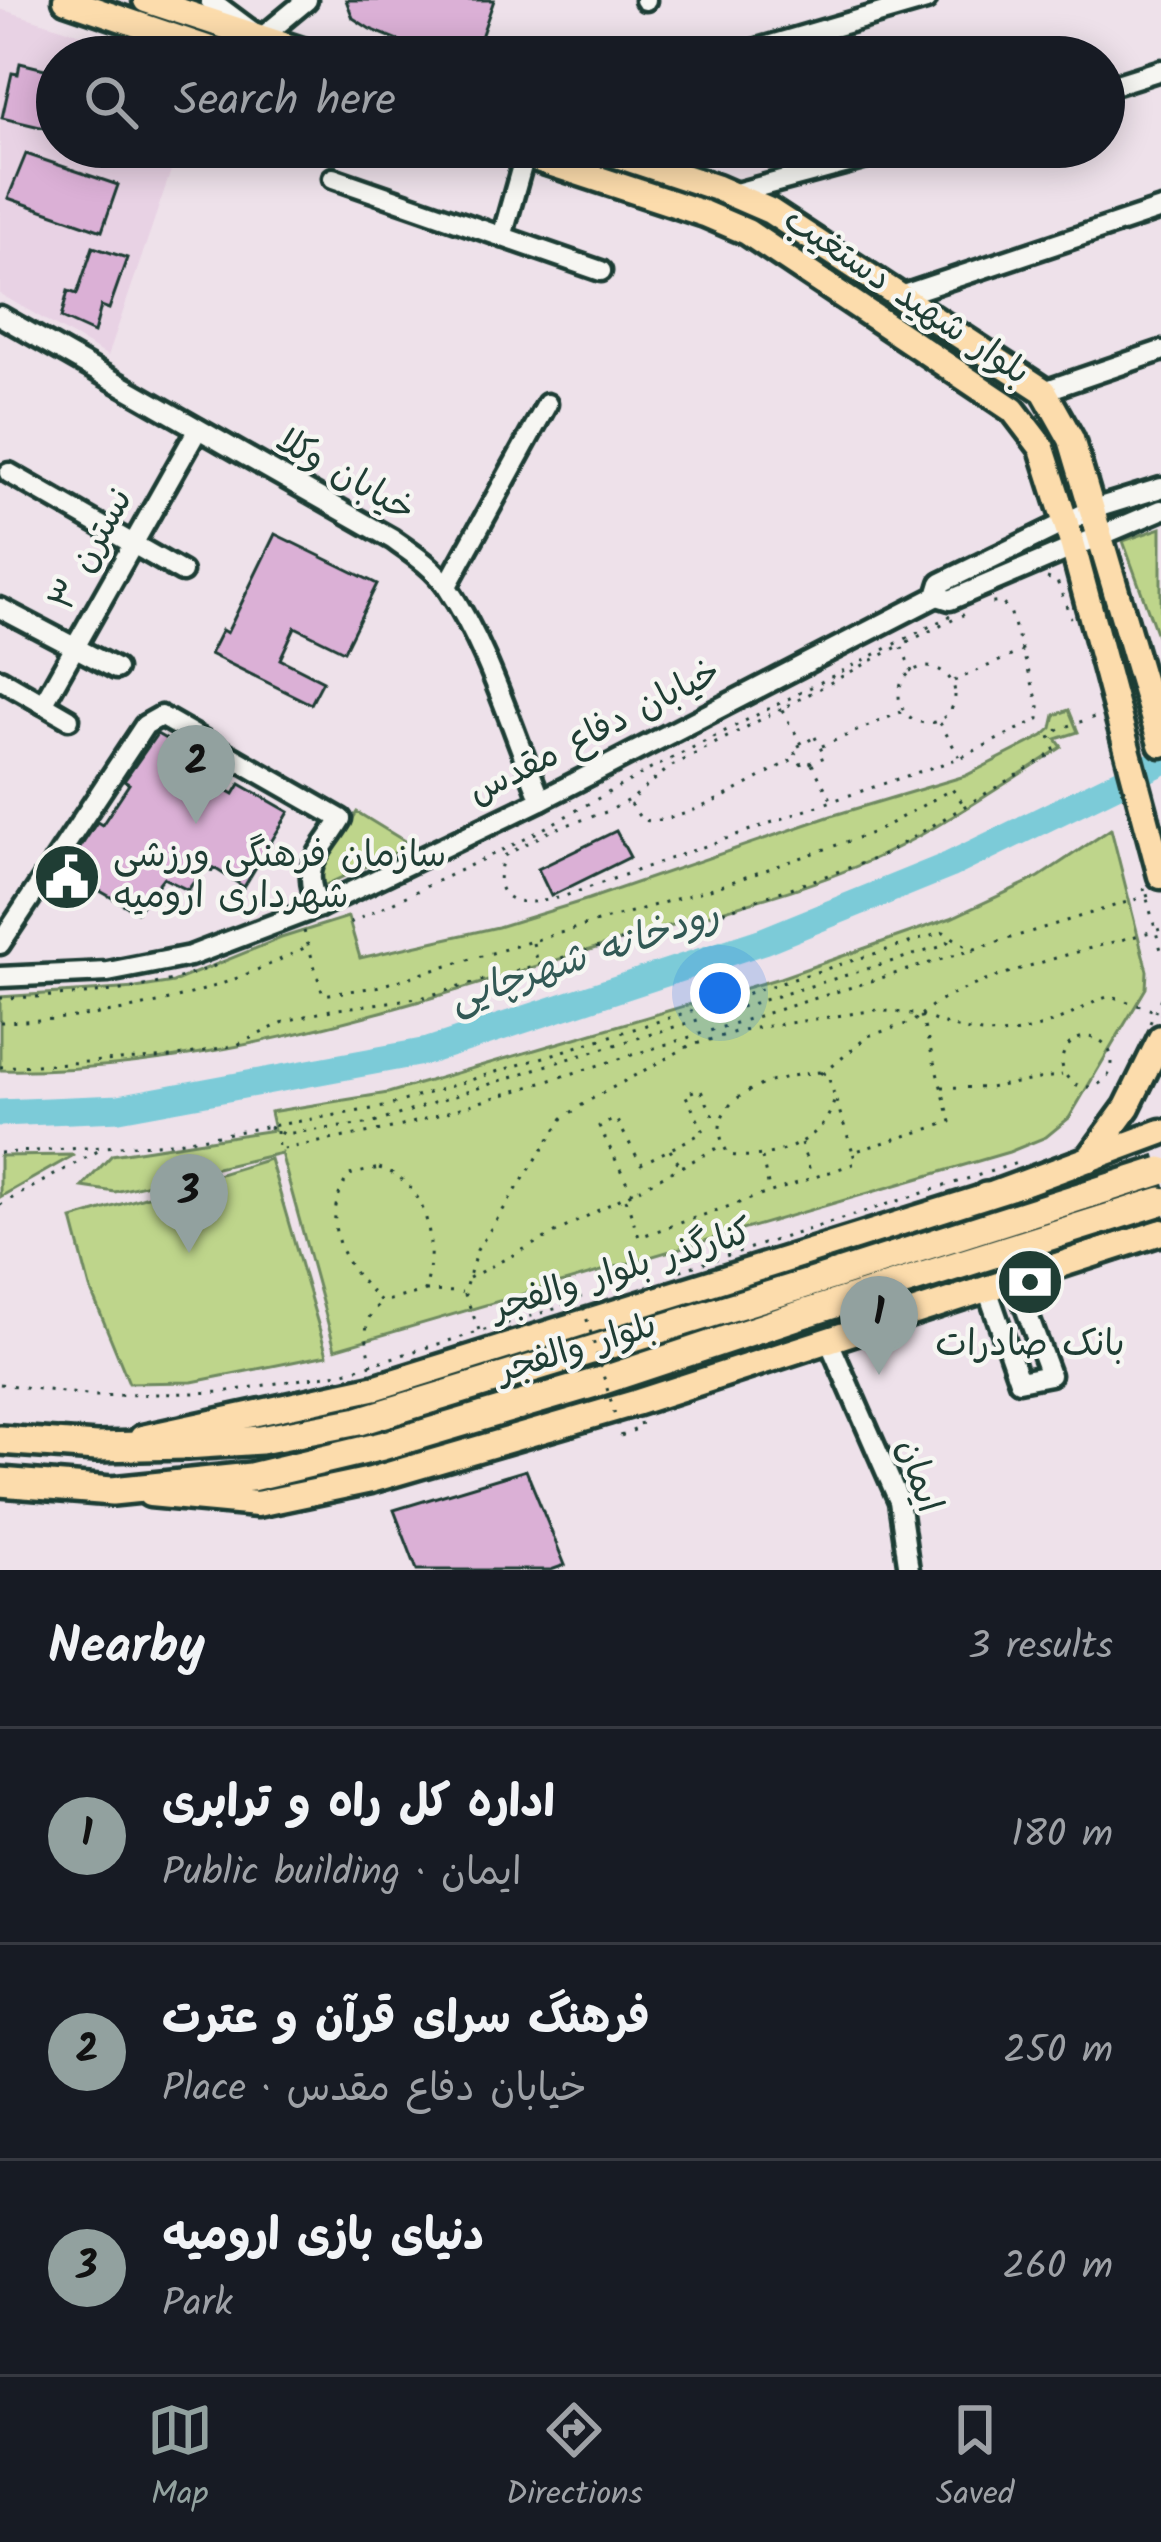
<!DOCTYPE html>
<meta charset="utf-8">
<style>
body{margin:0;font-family:Kalam,"Playpen Sans Arabic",sans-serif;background:#242831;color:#f1f3f6}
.you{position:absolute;left:720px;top:993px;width:42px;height:42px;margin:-30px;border:9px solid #fff;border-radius:50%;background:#1a73e8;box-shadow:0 0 0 18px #1a73e833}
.badge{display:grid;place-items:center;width:78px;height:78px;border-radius:50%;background:#92a19f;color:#111;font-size:39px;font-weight:700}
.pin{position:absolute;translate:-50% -99px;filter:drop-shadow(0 3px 6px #0008)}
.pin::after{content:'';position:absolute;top:63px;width:42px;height:36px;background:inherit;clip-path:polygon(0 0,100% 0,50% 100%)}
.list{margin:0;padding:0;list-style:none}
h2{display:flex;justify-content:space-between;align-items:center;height:156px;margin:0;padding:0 48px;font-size:51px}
h2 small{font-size:39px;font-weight:400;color:#9ea1a6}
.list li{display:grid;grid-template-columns:78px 1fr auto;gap:36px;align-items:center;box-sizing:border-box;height:216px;padding:0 48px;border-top:3px solid #363941}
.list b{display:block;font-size:45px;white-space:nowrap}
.list p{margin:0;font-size:39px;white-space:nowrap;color:#9ea1a6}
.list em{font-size:39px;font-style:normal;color:#9ea1a6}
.icon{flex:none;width:66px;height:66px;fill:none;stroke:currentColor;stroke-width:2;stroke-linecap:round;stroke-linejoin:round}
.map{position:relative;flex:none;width:1161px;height:1570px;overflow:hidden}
.search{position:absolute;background:#171b24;box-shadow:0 6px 30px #0003;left:36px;right:36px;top:36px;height:132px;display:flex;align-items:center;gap:30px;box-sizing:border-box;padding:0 42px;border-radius:66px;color:#9ea1a6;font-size:45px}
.sheet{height:804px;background:#171b24}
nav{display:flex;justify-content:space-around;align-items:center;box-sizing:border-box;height:168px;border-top:3px solid #363941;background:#171b24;font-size:33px;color:#9ea1a6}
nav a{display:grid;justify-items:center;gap:6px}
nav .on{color:#92a19f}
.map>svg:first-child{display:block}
</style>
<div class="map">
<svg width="1161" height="1570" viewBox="0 0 1161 1570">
<rect width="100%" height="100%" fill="#eee1ea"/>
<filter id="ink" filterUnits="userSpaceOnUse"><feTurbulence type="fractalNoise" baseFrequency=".00833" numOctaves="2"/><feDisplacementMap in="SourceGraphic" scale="24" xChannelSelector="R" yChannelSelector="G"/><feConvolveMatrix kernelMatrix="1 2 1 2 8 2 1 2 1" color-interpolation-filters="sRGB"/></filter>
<g filter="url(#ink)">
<polygon fill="#e8d2e4" points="0,9 156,57 57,57 57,147 179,147 108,356 0,294"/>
<g fill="#bed58b" stroke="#6e8960" stroke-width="3">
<polygon points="1161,528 1161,646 1123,541"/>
<path d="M 1069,710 L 1078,732 L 1056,739 L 1062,747 C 1004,784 945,825 882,855 C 804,892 705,914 622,940 C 424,1000 209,1074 0,1070 L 0,997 L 136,988 L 173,982 L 281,938 L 348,917 L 360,958 L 498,927 L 589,899 L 831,816 L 965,776 L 1043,736 L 1052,728 L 1055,715 Z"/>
<polygon points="357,812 411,845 321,887 315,879"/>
<polygon points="1111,829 1147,971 1146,988 1069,1118 1046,1137 1009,1152 335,1349 281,1153 115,1192 82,1187 112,1155 274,1130 270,1112 388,1093 780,978 951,918 1039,877"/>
<polygon points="74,1155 0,1197 0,1156"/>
<polygon points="270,1159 327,1355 192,1382 129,1383 90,1288 72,1219"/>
</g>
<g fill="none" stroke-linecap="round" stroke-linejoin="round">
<polyline stroke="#7ccbd8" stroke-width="27" points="0,1113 119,1108 428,1051 763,941 950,865 1161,762"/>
</g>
<g fill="#dbb0d6" stroke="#1f3d34" stroke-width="3">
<polygon points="346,0 494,0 474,57 440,57 370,29 353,18"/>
<polygon points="20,63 57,72 57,131 2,118 12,73 18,74"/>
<polygon points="26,154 118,185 102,231 8,198"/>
<polygon points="93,247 127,258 109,309 101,306 94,333 61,318 68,291 77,294"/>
<polygon points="275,534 377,584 344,651 295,627 280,659 323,681 311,704 210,654 222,630 227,633"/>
<polygon points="157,734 199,758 192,770 234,794 240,784 289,812 244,887 214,868 212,871 205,867 188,890 163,878 137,912 65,871 97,822 102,825 129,784 124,781"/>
<polygon points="616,831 630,857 551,896 538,869"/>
<polygon points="526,1470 565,1565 551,1570 417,1570 394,1510"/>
</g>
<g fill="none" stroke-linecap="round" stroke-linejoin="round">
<g stroke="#1f3d34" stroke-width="27">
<g id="minor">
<polyline points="210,0 261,38 307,0"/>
<polyline points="645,0 646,0"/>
<polyline points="730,57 926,0"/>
<polyline points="1104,88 1161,70"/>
<polyline points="333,178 601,271"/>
<polyline points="732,194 908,147"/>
<polyline points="502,237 525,155"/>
<polyline points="903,295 1161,209"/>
<path d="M 0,316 L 392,539 C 412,553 434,567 447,587 C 489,650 512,730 541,800"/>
<polyline points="1044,391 1161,351"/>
<polyline points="9,473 182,572"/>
<polyline points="447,586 547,404"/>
<polyline points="937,596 950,600 1161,510"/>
<polyline points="0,608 116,669"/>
<polyline points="0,679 69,719"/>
<polyline points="43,704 198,429"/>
<path d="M 0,944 L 145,725 L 161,716 L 341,819 C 319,856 299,865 319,907"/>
<polyline points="0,977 108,972 190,956 319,907 541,800 937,596 941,583 1093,509 1161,488"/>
<polyline points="986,1286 1019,1381 1050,1375 1014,1277"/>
<polyline points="828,1339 899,1501 909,1570"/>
</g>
</g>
<g stroke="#1f3d34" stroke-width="33">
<g id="major">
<polyline points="66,0 234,57"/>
<polyline points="146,0 320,57"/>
<polyline points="501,147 705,214 747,232 1013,410 1042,448 1073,546 1161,876"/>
<polyline points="593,147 717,188 770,211 1044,391 1071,439 1161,744"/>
<polyline points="1089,1159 1127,1107 1161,1038"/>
<polyline points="142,1438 377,1387 986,1197 1161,1132"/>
<polyline points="150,1494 257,1504 371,1480 635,1403 1161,1232"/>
</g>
</g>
<g stroke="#1f3d34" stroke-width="36">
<g id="highway">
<path d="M 986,1197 C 1025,1216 1034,1237 1014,1277"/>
<polyline points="0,1440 96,1447 186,1445 261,1440 359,1421 800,1286"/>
<polyline points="0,1482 112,1491 251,1477 382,1446 598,1382 809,1312"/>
</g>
</g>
<g stroke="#1f3d34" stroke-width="3" stroke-dasharray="3 9" stroke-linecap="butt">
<polyline points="1047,578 1057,581 1071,618"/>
<circle cx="927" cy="695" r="28"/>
<polyline points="912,672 901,645 971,611"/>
<polyline points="954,681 1022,651"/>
<path d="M 781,709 L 670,767 L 634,797 L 609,811 L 552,830 L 504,856 C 485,908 527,906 562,897 L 832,801"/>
<polyline points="940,723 959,756"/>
<polygon points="815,737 825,757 802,766 793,749"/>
<polyline points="802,744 781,709 899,646"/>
<polyline points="822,746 901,712"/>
<polyline points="812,764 832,801 960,758 1039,719 1039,705 1010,611 1001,602 986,604"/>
<path d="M 630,804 L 642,820 C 682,827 760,776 797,757"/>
<polyline points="1144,888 1161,950"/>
<polyline points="350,923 523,840 651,769 950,616"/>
<polyline points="304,931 323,995 376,987 720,886 877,831 952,789 965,806"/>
<polyline points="533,943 538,963"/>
<path d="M 0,998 C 77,996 153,993 224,962"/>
<path d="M 921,1015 C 977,1039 1012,1041 1068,1016 C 1083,1009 1095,1000 1111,996 L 1161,1013"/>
<path d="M 0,1022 C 118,1018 202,1000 308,946"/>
<polyline points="1150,1023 1161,998"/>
<circle cx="1087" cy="1062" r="25"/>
<polyline points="0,1067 172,1057 237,1045 286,1021 331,1010 424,997 719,913 880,857 1055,752 1050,736 1060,729 1100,715"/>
<path d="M 820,1072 L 829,1079 L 835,1097 C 826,1144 770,1161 729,1155 C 692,1098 778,1075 820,1072 Z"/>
<polyline points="823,1074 868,1036 913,1022 919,1016"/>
<polyline points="942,1087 988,1088 1062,1075"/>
<polyline points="836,1101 853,1152 951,1122 921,1016"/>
<polyline points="269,1127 283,1134 374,1123 535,1069 943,946 952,938"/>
<polyline points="277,1131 278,1150 402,1126 1153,894"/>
<polyline points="801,1143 811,1174"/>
<polyline points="670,1150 681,1167"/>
<polyline points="0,1153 171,1143 384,1107 944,932 974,951"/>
<polyline points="762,1158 769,1189"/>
<path d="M 379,1168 C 431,1182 437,1248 425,1291 L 382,1302 C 344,1268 317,1224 349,1175 Z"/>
<polyline points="632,1193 599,1126 616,1119 641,1164 704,1132 685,1094 700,1089 717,1122"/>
<polyline points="626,1199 639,1237 856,1163 853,1152"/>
<polyline points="0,1205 98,1151"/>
<polyline points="669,1274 1020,1162"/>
<polyline points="469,1278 721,1146"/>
<polyline points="425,1291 462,1292"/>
<polyline points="564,1306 563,1302 580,1296"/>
<path d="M 479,1330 L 464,1292 L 477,1250 L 563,1118 L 588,1101 L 689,1046 L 742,1030 L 877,1010 L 921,1015 C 952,981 1109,944 1161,929"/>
<path d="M 372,1365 C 367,1342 359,1320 381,1303"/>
<polyline points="0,1384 95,1396 223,1392 345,1372 568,1305"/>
<polyline points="621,1436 641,1427 640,1422"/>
</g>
<use href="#minor" stroke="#f6f6f2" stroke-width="18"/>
<use href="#major" stroke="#fcdcac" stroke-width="24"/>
<use href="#highway" stroke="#fcdcac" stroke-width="27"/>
<g stroke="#1f3d34" stroke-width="36" stroke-linecap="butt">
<g id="highway-bridge">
<polyline points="800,1286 1161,1171"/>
<polyline points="809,1312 1161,1201"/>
</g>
</g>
<polyline stroke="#1f3d34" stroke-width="3" stroke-dasharray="3 9" stroke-linecap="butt" points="580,1296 621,1436"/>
<use href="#highway-bridge" stroke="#fcdcac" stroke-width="27"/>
</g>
</g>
<defs>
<g id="civic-disc" transform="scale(3.45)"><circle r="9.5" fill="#1f3d34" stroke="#f6f6f2"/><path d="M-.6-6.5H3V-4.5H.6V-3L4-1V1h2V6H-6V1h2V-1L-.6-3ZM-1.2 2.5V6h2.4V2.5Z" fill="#fff"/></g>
<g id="bank-disc" transform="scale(3.45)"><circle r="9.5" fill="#1f3d34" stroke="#f6f6f2"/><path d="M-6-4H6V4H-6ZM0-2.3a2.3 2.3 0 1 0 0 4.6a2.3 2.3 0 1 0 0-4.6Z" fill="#fff"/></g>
</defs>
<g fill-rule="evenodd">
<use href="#civic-disc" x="67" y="877"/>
<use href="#bank-disc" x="1030" y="1282"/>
</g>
<g text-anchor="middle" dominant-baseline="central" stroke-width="9" stroke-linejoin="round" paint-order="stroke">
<g font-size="36" fill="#1f3d34" stroke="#f6f6f2">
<text transform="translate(906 297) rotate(34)">بلوار شهید دستغیب</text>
<text transform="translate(345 476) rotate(30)">خیابان وکلا</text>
<text transform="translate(92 550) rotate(-61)">نسترن ۳</text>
<text transform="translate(595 733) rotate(-27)">خیابان دفاع مقدس</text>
<text transform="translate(622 1271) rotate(-17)">کنارگذر بلوار والفجر</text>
<text transform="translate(577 1349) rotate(-17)">بلوار والفجر</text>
<text transform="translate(918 1476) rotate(72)">ایمان</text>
</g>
<g font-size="36" fill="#1f3d34" stroke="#f6f6f2" text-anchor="start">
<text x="113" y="856">سازمان فرهنگی ورزشی<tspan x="113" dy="41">شهرداری ارومیه</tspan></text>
<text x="1030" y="1345" text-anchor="middle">بانک صادرات</text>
</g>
<g font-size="39" font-style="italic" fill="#325955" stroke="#f6f6f2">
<text transform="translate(585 958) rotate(-18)">رودخانه شهرچایی</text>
</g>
</g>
</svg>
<div class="you"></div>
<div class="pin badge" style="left:879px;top:1375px">1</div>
<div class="pin badge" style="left:196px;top:824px">2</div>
<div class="pin badge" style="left:189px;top:1253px">3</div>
<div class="search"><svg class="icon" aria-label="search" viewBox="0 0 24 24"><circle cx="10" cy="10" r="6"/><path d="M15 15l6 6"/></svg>Search here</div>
</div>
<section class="sheet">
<h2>Nearby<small>3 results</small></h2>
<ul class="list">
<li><span class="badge">1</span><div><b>اداره کل راه و ترابری</b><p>Public building · ایمان</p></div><em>180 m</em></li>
<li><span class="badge">2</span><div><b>فرهنگ سرای قرآن و عترت</b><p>Place · خیابان دفاع مقدس</p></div><em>250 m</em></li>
<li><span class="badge">3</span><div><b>دنیای بازی ارومیه</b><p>Park</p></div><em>260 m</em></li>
</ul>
</section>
<nav>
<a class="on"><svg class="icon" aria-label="map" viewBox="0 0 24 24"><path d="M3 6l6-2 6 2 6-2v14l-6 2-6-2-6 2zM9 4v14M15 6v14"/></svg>Map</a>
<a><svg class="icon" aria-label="directions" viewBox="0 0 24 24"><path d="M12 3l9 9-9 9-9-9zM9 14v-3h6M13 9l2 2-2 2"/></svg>Directions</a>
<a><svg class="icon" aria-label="saved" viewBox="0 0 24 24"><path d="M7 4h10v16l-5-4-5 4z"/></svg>Saved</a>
</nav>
